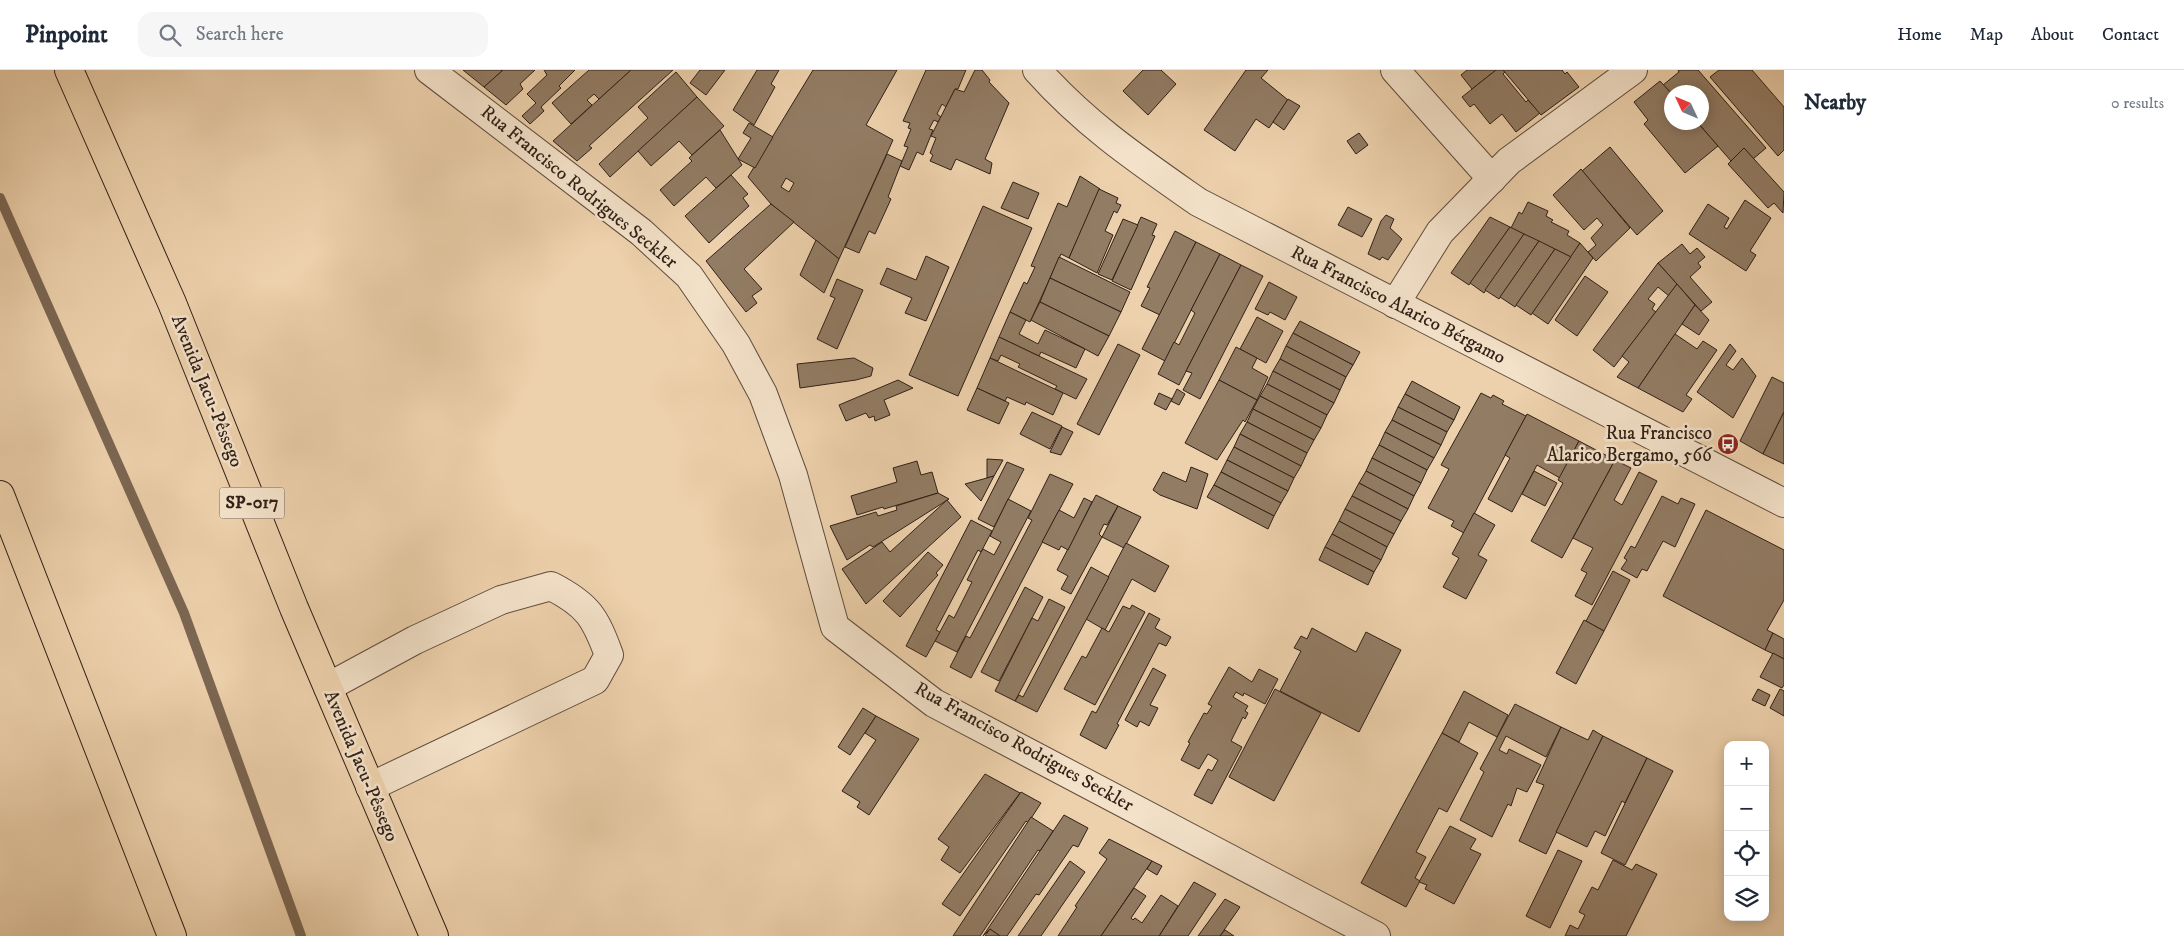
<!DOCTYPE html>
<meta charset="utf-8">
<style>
body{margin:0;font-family:"IM FELL DW Pica",serif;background:#f6f6f7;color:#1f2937}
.controls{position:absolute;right:15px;bottom:15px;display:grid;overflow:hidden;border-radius:10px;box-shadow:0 2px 12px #0003}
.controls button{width:45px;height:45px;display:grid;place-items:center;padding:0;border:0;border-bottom:1px solid #e0e1e3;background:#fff;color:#1f2937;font:25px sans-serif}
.compass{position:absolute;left:1664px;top:15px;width:45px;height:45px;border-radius:50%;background:#fff;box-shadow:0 2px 12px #0003;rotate:314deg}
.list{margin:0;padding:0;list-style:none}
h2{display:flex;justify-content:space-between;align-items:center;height:65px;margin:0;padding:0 20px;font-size:21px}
h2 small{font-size:16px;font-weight:400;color:#747a83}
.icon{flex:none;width:28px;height:28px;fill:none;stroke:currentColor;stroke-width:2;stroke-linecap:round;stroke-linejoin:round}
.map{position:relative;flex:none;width:1784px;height:866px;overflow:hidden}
header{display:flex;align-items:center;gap:30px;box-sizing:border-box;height:70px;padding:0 25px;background:#fff;border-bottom:1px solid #e0e1e3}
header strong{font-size:24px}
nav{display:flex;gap:28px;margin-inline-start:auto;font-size:18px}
.search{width:350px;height:45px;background:#f6f6f7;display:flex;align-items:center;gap:12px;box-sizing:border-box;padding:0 18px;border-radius:15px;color:#747a83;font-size:19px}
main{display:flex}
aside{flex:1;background:#fff}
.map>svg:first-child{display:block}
</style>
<header>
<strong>Pinpoint</strong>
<div class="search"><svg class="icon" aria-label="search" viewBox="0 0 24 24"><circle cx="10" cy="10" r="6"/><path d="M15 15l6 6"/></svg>Search here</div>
<nav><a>Home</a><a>Map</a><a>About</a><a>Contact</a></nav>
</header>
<main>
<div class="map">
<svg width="1784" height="866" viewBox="0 0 1784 866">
<rect width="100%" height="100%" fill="#edd1ac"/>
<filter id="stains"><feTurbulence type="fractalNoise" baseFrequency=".004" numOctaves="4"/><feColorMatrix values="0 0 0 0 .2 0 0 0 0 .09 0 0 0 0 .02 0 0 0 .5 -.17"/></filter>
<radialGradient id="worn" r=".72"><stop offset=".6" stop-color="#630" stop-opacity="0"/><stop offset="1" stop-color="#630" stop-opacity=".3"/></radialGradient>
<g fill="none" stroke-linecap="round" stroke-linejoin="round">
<polyline stroke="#7b6652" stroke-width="10" points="0,128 184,543 301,866"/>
</g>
<g fill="#927c64" stroke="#302017" fill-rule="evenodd">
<polygon points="463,0 501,0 502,1 484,17"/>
<polygon points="535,0 520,14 523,19 506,35 484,17 503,0"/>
<polygon points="575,0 559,16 561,18 541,37 544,41 530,54 522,46 536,33 527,24 547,5 544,0"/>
<polygon points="589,0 631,0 599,29 594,24 587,30 592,35 571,54 552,33"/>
<polygon points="631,0 673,0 589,76 592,78 577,91 553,71"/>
<polygon points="700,0 725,0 706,25 690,13"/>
<polygon points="757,0 779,0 771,14 775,17 754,55 733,40"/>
<path d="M 813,0 L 897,0 L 866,55 L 893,70 L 839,189 L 771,134 L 748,107 ZM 786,108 L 794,113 L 789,122 L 781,117 Z"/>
<polygon points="926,0 966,0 958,19 955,19 946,37 942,34 937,44 941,47 938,52 934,50 929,59 933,60 923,85 917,82 909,100 900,96 908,77 904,76 911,59 908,58 910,53 903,51"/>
<polygon points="975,0 982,0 990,10 989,12 1009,33 985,89 992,93 990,104 956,89 951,100 930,91 933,85 930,83 936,68 931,66 955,19 964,22"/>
<polygon points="1143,0 1161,0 1176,14 1148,45 1123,21"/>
<polygon points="1246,0 1268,0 1261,8 1288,30 1269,58 1256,49 1235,81 1204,60"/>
<polygon points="1467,0 1496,0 1472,19 1461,5"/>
<polygon points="1496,0 1503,0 1505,2 1503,4 1526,32 1528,30 1540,43 1516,62 1502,44 1490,54 1474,34 1470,37 1462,27"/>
<polygon points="1503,0 1562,0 1565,4 1567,2 1579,17 1541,45"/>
<polygon points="1678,0 1698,0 1766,78 1753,89 1744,78 1731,91 1697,52 1702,52 1702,22 1672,22 1672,24 1663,15 1679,2"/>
<polygon points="1719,0 1752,0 1784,37 1784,80 1778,86 1710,7"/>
<polygon points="676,2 697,27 610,107 599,94 648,48 638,37"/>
<polygon points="1660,11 1672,24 1672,52 1697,52 1718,76 1685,103 1644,54 1648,50 1634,32"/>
<polygon points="697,27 724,56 692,85 679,71 651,96 638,81"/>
<polygon points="1288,29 1300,36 1284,60 1273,52"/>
<polygon points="749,53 773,67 755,98 738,89 751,68 743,63"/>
<polygon points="720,60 742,95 716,118 706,107 674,136 660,120 692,91 689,88"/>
<polygon points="1359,63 1368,75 1356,84 1347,71"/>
<polygon points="1610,77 1663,141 1637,165 1582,101"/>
<polygon points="1744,78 1784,122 1783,143 1774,133 1768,138 1728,94"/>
<polygon points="887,84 902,91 888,127 891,129 875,164 869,161 859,183 845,177"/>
<polygon points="1581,99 1630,158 1596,191 1588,182 1596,175 1591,168 1603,155 1597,148 1584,160 1553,125"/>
<polygon points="731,105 748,124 743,128 749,136 709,173 685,146"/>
<polygon points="1080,106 1100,119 1069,188 1061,184 1030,252 1010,242 1024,212 1027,214 1035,197 1031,196 1058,133 1067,137"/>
<polygon points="1013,112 1039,123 1028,149 1001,138"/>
<polygon points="1099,119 1118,128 1116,133 1121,135 1117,143 1114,141 1105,161 1113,165 1097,203 1069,188"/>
<polygon points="1745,130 1771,148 1750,181 1756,185 1746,201 1689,164 1708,134 1729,148 1724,157 1727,159"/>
<polygon points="1528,132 1548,141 1546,146 1553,150 1551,152 1569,161 1567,165 1580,173 1571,187 1511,158 1519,142 1522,144"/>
<polygon points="771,134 794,152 744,199 762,219 752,226 757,233 746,242 706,191"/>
<polygon points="983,136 1032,158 958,326 909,305"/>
<polygon points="1348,137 1372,149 1362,167 1338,155"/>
<polygon points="1386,145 1394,149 1390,158 1402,169 1388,190 1382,187 1380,190 1368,184 1381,151"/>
<polygon points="1141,147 1157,154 1152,165 1155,166 1131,220 1112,211"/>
<polygon points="1490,147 1510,157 1469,215 1451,203"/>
<polygon points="1123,149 1138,155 1112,210 1098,204"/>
<polygon points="1510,157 1524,164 1484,223 1470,213"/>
<polygon points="1175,161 1196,172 1160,245 1141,236 1150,218 1147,217"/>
<polygon points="1524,164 1539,171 1499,229 1485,220"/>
<polygon points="816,170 839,189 824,223 800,205"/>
<polygon points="1539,171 1555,179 1515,237 1500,227"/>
<polygon points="1196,172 1220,184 1165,291 1142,279"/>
<polygon points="1580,173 1593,188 1548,254 1532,243"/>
<polygon points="1682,174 1690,184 1697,178 1705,187 1698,193 1701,197 1690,207 1712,232 1701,241 1658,193"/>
<polygon points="1555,179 1571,187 1531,245 1516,235"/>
<polygon points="1220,184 1241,195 1179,315 1158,304 1174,272 1179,275 1195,243 1191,240"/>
<polygon points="926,186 949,197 926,251 905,243 912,228 880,214 887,198 916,210"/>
<polygon points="1059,187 1130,222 1121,242 1050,208"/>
<polygon points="1658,193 1677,214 1669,226 1658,217 1648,229 1655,234 1652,239 1656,242 1614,297 1593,280"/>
<polygon points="1241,195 1263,206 1200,329 1183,320 1192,303 1186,301"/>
<polygon points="1585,206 1608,222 1577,266 1555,250"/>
<polygon points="1050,208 1121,242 1109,266 1040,232"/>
<polygon points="837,209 863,220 837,279 817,269 835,228 830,226"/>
<polygon points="1269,212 1297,227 1285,250 1270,242 1268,245 1255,239"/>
<polygon points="1677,214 1695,235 1638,318 1617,307 1629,292 1622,286"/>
<polygon points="1040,232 1109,266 1098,286 1031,250"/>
<polygon points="1695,235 1709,250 1699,265 1682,254"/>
<polygon points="1010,242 1026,250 1019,264 1038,274 1045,260 1085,279 1076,298 1041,282 1039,286 999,267"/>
<polygon points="1257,247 1283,261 1266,293 1240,279"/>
<polygon points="1300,251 1360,282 1353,295 1293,263"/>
<polygon points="1293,263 1353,295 1346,307 1286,276"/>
<polygon points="1675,264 1697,279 1703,271 1717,280 1686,325 1692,329 1683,342 1638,318"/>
<polygon points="999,267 1087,309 1076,329 1055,319 1057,316 1018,297 1020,294 1001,285 998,291 990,288"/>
<polygon points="1118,274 1140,285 1099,365 1077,354"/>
<polygon points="1730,274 1736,281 1726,295 1733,300 1742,288 1756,306 1733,348 1697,322"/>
<polygon points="1286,276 1346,307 1340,320 1280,289"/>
<polygon points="1236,277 1257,288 1252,298 1268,307 1257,330 1219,310"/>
<polygon points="854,288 873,298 871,306 856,310 800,318 797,294"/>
<polygon points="990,288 1063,323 1053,345 1026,332 1025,335 1007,327 1005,331 977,318"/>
<polygon points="1280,289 1340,320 1334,333 1273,301"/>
<polygon points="1273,301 1334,333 1327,345 1267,314"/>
<polygon points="1772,307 1784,313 1784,342 1763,384 1740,371"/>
<polygon points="898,310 913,318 884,330 890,345 875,351 874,346 869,348 866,343 846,351 839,335"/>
<polygon points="1219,310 1257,330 1245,352 1243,350 1217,390 1185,373"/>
<polygon points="1412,311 1460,337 1454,350 1405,324"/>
<polygon points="1267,314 1327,345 1321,358 1260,326"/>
<polygon points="977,318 1009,333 999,354 967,340"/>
<polygon points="1177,319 1185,324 1179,335 1171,331"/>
<polygon points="1159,323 1172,329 1166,340 1154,334"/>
<polygon points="1481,323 1491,328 1493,325 1504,331 1502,334 1526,346 1464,463 1451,456 1454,451 1428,438 1449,399 1441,395"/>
<polygon points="1405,324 1454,350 1447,362 1398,337"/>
<polygon points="1260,326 1321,358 1314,370 1253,339"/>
<polygon points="1398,337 1447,362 1441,375 1392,350"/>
<polygon points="1253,339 1314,370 1307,383 1247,352"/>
<polygon points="1032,342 1062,356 1050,379 1020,364"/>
<polygon points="1784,342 1784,394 1763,384"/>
<polygon points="1527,344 1579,371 1560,408 1537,395 1512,442 1488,429 1510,388 1505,385"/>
<polygon points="1392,350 1441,375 1434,388 1385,362"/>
<polygon points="1247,352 1307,383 1301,396 1240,364"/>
<polygon points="1062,357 1073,362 1061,385 1050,382"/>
<polygon points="1385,362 1434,388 1427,400 1379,375"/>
<polygon points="1240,364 1301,396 1294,408 1234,377"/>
<polygon points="1579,371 1615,390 1562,488 1531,471 1563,413 1558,410"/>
<polygon points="1379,375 1427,400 1421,413 1372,388"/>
<polygon points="1234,377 1294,408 1288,421 1227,390"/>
<polygon points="1372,388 1421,413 1414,426 1366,401"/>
<polygon points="987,389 1003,390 994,406 987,408"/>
<polygon points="1227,390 1288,421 1281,433 1221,402"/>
<polygon points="1615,390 1631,398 1614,430 1622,435 1639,402 1657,411 1592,535 1575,526 1587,503 1581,500 1593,478 1573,468"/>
<polygon points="917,391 921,405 932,402 938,423 884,439 883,437 857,445 851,426 897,412 893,398"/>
<polygon points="1007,392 1024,399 994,457 978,449"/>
<polygon points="1191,397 1208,404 1197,439 1160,425 1153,420 1163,402 1186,412"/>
<polygon points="1366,401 1414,426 1408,439 1359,413"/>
<polygon points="1534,401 1557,413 1545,436 1522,424"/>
<polygon points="1221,402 1281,433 1274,446 1214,415"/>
<polygon points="1050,404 1073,414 971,608 950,597 966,566 970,568 1032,450 1028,448"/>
<polygon points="994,406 981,431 965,414 987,408"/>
<polygon points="1359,413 1408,439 1401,451 1352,426"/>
<polygon points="1214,415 1274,446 1268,459 1207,427"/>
<polygon points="938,423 949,429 873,477 870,475 847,490 830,456 876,442 878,446 897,440 896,436"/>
<polygon points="1096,425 1118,436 1107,455 1104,454 1099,464 1102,467 1071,524 1061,519 1068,506 1057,500"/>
<polygon points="1352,426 1401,451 1394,464 1345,439"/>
<polygon points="1662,426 1678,434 1681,428 1695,434 1675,477 1663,471 1647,501 1642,499 1637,508 1621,499 1627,490 1624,488 1631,476 1635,478"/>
<polygon points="1084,428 1092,432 1068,480 1061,476 1059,480 1042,472 1059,440 1074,448"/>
<polygon points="1008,429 1031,441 957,582 935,571 949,545 954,548 972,512 967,510 981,482 983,479 994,485 1001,472 990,466"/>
<polygon points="947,430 961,447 866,534 842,499 882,472 890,482"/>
<polygon points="1118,436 1141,447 1124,478 1102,467"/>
<polygon points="1345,439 1394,464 1387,477 1339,451"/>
<polygon points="1706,440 1784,480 1784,530 1767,560 1773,563 1765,580 1663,526"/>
<polygon points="1474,443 1495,455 1478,485 1487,490 1466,529 1443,517 1459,488 1452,484"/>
<polygon points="971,450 992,461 981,482 978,480 936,560 940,562 926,587 906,576"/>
<polygon points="1339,451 1387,477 1381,490 1332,464"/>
<polygon points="1332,464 1381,490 1374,502 1325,477"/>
<polygon points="1126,473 1169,496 1155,522 1132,509 1105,560 1086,549"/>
<polygon points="1325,477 1374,502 1368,515 1319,490"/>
<polygon points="928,482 943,495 936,503 938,505 900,547 883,531"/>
<polygon points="1091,497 1109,507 1037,642 1015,631 1019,625 1023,627"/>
<polygon points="1613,501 1630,510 1604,561 1586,551"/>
<polygon points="1025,517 1043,527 999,611 981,602"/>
<polygon points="1049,529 1065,537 1015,631 995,621 1032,548 1038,551"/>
<polygon points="1132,535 1145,542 1095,635 1064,619 1082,586 1086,588 1102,558 1109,562 1123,536 1130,539"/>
<polygon points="1149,543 1160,549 1155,558 1171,567 1166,576 1159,573 1117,654 1119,655 1106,679 1080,665 1092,641 1096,643"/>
<polygon points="1584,550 1604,561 1576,614 1556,603"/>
<polygon points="1312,558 1356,582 1366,562 1401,580 1359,662 1280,621 1301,581 1294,578 1301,566 1307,569"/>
<polygon points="1773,563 1784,569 1784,589 1765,580"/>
<polygon points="1773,583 1784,589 1784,615 1782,618 1760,607"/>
<polygon points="1229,597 1252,612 1259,599 1278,609 1265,634 1244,623 1243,626 1236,622 1233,627 1248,636 1245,641 1248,643 1245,649 1243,647 1231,671 1242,677 1212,734 1194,725 1208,699 1212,701 1218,690 1208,684 1199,699 1181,690 1190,673 1188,672 1204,643 1207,644 1212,636 1208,634"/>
<polygon points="1153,598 1166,605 1150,635 1158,638 1149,656 1140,651 1137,657 1125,650"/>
<polygon points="1275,619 1321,643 1274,731 1229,707"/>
<polygon points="1758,619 1770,625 1765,636 1752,630"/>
<polygon points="1780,619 1784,621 1784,646 1770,638"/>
<polygon points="1464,621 1508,645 1497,667 1469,652 1459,672 1442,663"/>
<polygon points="1515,634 1561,657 1546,687 1506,666 1499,680 1507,684 1509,679 1541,695 1527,722 1517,718 1511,736 1508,734 1492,767 1460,750 1484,702 1480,699"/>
<polygon points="863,638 876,646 850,685 838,677"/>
<polygon points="876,646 919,669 869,745 857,737 860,732 842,721 876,670 865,663"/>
<polygon points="1561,657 1588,670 1593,660 1603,666 1546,784 1519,771 1544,715 1536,712"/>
<polygon points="1442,663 1478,683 1447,742 1439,738 1416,782 1426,787 1415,808 1420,811 1406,837 1361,813"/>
<polygon points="1603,666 1647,688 1625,733 1622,731 1605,766 1595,761 1587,777 1556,762"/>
<polygon points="1647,688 1673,701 1625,795 1601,783"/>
<polygon points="985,704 1020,723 960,803 941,790 949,777 938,769"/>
<polygon points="1021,722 1041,733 1028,753 1026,751 960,846 942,834"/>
<polygon points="1064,745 1088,758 1078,777 1073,775 1039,825 1036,824 1007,866 1000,866 990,859 983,866"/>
<polygon points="1031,747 1053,761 1040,781 1038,780 980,866 953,866"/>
<polygon points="1450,756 1476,769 1470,779 1481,784 1454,834 1425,819 1427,815 1419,812"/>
<polygon points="1109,769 1152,791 1101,866 1058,866 1077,837 1075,836 1107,789 1099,783"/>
<polygon points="1558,780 1582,791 1550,858 1526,846"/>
<polygon points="1613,790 1632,800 1636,794 1657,804 1626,866 1565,866 1570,855 1578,859 1585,845 1579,842 1592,817 1598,820"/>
<polygon points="1070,791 1085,802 1041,866 1018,866"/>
<polygon points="1152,791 1162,796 1157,805 1147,799"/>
<polygon points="1194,812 1216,824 1188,866 1159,866"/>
<polygon points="1134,818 1146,826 1131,848 1133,850 1135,848 1142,853 1161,825 1178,836 1159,866 1101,866"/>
<polygon points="1225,829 1240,837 1220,866 1198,866"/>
<polygon points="990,859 1000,866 985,866"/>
<polygon points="1225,860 1234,866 1220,866"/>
</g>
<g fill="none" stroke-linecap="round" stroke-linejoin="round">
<g stroke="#5f4c3c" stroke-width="30">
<g id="minor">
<polyline points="429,0 641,162 689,206 736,274 763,324 793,405 835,557 934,633 1376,866"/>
<path d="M 1037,0 C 1086,55 1138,90 1198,132 L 1784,433"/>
<polyline points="1395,0 1492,109"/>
<polyline points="1395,234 1440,162 1509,91 1633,0"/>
<path d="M 328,617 L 415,570 L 501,530 L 551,516 C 588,535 595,547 609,585 L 595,610 L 370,717"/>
</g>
</g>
<g stroke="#302017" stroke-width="30">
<g id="highway">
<polyline points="69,0 172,233 294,538 434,866"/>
<polyline points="0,425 172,866"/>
</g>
</g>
<use href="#minor" stroke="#f3e1c9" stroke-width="28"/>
<use href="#highway" stroke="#edd1ac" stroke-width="28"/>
</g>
<defs>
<g id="bus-disc" transform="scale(1.125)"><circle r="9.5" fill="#8f2418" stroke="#f3e1c9"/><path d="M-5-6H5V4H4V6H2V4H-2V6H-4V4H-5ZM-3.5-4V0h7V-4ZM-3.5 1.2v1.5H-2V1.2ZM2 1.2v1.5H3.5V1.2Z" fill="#fff"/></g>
</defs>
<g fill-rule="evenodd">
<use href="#bus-disc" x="1728" y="374"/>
</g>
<g text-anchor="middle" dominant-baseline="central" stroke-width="5" stroke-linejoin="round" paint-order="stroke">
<rect fill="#f3e1c9" stroke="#6a5a4c" stroke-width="1" x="219.5" y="417.5" width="65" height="31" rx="4"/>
<g font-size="18" font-weight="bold" fill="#302017">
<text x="252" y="433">SP-017</text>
</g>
<g font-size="19" fill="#302017" stroke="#f3e1c9">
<text transform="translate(579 117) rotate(39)">Rua Francisco Rodrigues Seckler</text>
<text transform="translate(1398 235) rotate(27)">Rua Francisco Alarico Bérgamo</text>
<text transform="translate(207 321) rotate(68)">Avenida Jacu-Pêssego</text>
<text transform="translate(1024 677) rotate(29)">Rua Francisco Rodrigues Seckler</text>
<text transform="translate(361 696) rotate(67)">Avenida Jacu-Pêssego</text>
</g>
<g font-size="19" fill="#302017" stroke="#f3e1c9" text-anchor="end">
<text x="1712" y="363">Rua Francisco<tspan x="1712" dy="22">Alarico Bergamo, 566</tspan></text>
</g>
</g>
<rect width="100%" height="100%" filter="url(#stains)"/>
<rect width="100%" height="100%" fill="url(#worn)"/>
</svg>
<div class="controls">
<button>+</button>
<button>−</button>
<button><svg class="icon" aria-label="locate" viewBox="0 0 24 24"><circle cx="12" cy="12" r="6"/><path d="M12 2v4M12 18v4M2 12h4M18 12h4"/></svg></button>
<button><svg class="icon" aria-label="layers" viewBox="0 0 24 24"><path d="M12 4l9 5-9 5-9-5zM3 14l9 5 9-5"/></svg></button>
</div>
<svg class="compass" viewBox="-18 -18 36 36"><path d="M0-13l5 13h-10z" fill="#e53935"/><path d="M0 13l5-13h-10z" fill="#747a83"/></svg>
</div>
<aside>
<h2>Nearby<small>0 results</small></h2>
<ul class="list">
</ul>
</aside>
</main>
